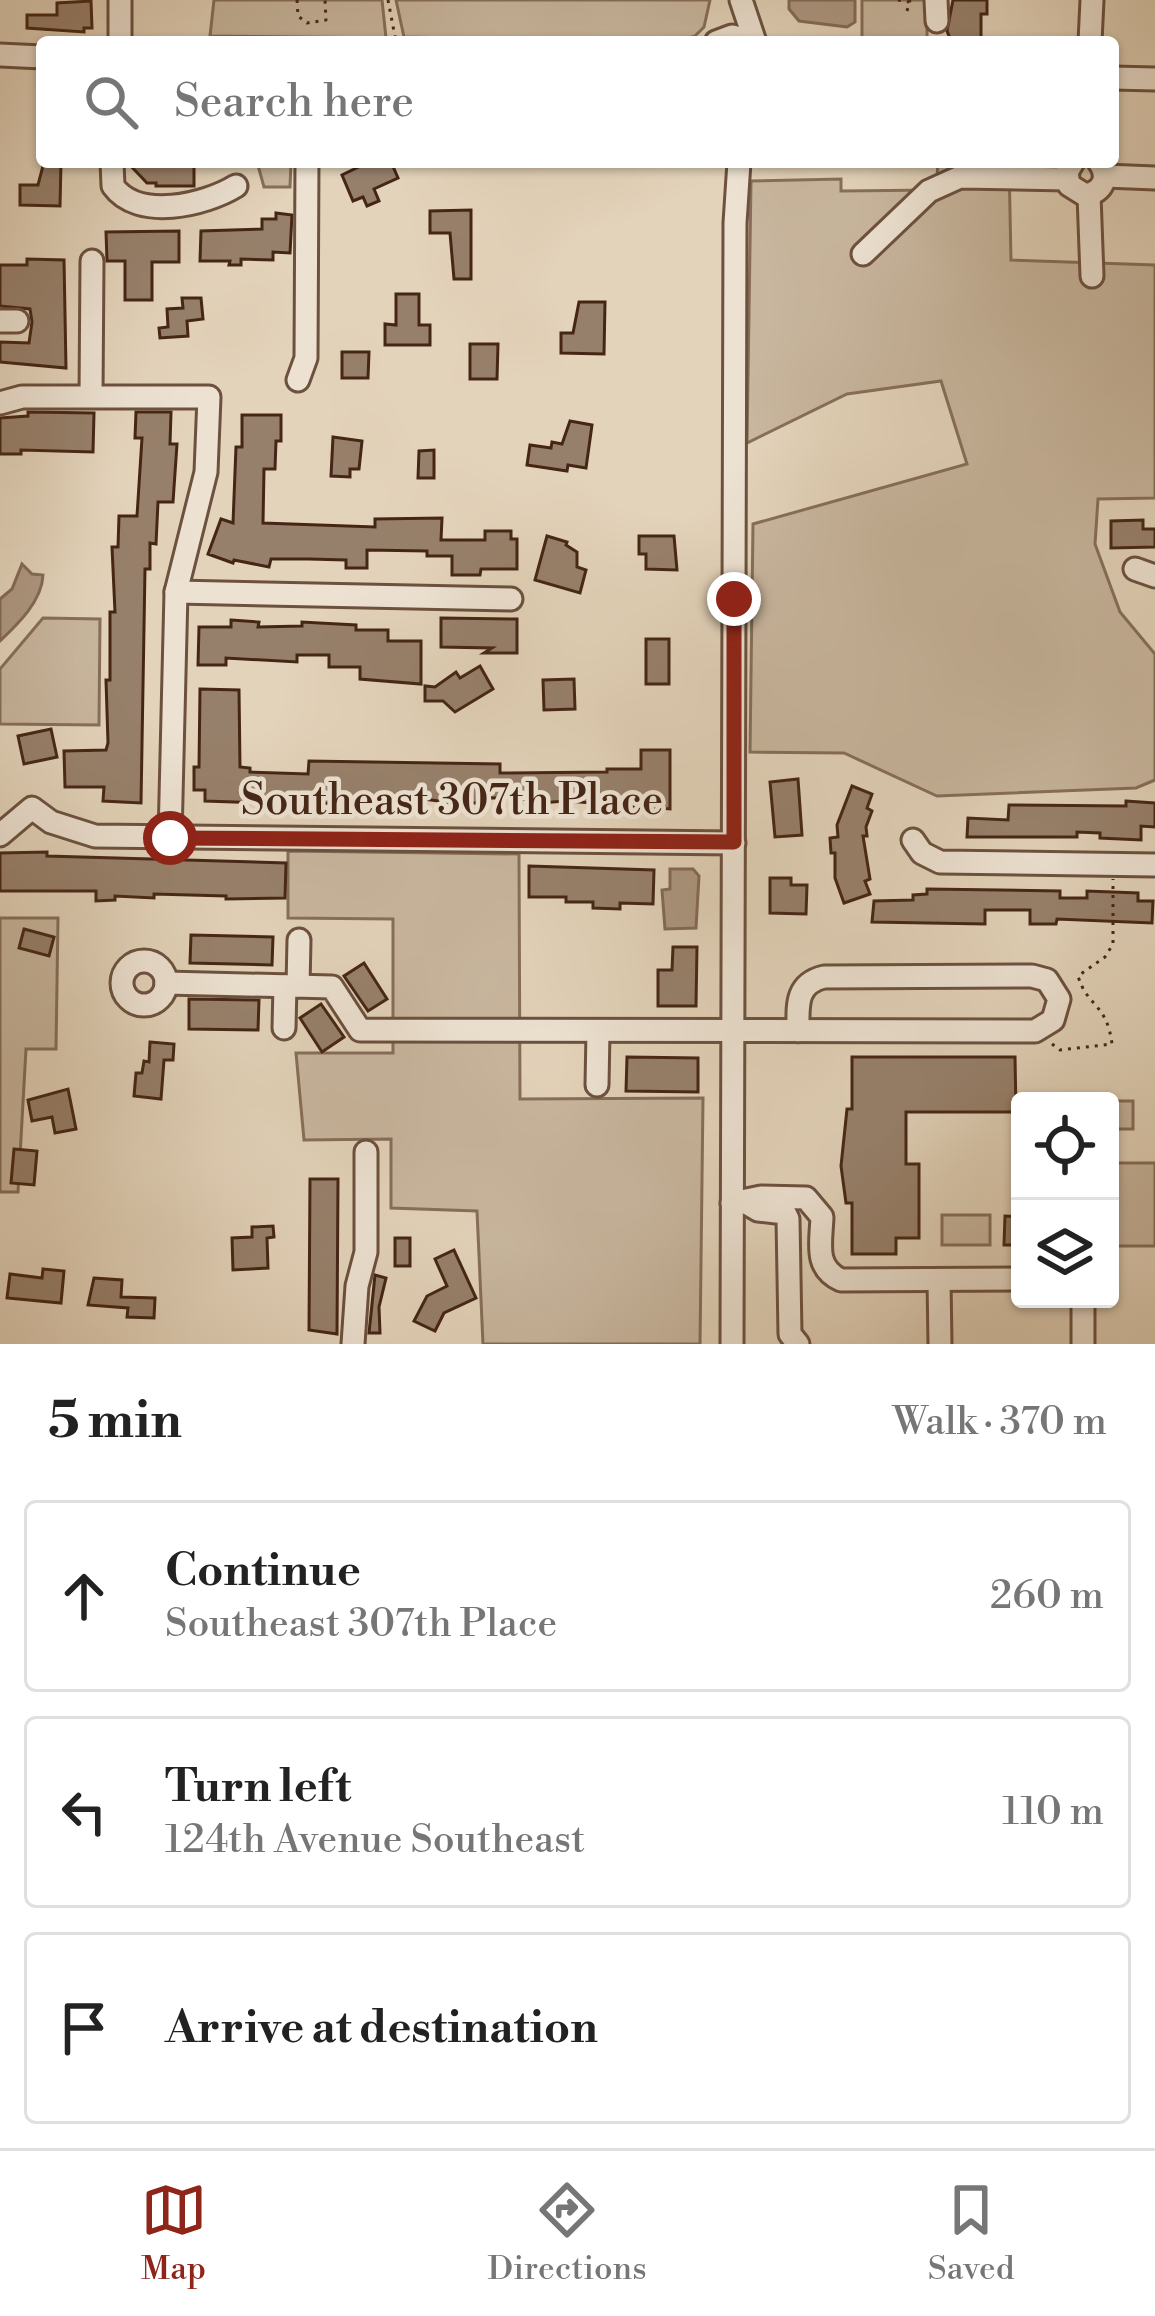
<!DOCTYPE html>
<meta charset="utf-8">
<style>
body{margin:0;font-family:"Libre Bodoni",serif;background:#f2f2f2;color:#222}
.controls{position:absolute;right:36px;bottom:36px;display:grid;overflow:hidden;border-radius:12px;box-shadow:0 3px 9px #0004}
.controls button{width:108px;height:108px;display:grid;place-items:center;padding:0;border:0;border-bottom:3px solid #e0e0e0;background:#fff;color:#222;font:60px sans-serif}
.stop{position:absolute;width:36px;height:36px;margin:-27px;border:9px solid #8f2418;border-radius:50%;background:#fff}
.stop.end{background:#8f2418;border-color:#fff;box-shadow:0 3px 12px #0008}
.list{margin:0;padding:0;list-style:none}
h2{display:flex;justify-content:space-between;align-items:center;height:156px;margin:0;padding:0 48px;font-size:51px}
h2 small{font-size:39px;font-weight:400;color:#767676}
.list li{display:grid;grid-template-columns:78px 1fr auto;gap:36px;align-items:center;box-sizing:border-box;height:192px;margin:0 24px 24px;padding:0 24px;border:3px solid #e0e0e0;border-radius:12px}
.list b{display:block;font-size:45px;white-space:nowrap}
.list p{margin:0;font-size:39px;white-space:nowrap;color:#767676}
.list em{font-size:39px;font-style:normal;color:#767676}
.icon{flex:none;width:66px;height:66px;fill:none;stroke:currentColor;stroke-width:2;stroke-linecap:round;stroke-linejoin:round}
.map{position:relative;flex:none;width:1155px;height:1344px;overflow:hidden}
.search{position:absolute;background:#fff;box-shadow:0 3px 9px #0004;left:36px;right:36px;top:36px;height:132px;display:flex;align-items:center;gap:30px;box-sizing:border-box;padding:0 42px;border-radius:12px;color:#767676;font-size:45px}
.sheet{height:804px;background:#fff}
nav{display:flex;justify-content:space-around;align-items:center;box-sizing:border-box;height:168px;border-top:3px solid #e0e0e0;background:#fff;font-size:33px;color:#767676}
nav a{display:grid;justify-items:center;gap:6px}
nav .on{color:#8f2418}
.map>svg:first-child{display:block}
</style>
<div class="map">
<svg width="1155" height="1344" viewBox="0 0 1155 1344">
<rect width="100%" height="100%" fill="#e3d3ba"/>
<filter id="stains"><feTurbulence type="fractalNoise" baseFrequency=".00167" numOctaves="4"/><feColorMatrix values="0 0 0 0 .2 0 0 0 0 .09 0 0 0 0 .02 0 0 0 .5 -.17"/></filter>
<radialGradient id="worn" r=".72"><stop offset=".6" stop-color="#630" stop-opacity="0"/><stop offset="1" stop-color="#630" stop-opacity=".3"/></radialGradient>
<g fill="#c8b69e" stroke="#866e5a" stroke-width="3">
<polygon points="214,0 382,0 386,38 210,36"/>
<polygon points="396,0 710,0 704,27 695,36 679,42 404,37"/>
<rect x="862" y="0" width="65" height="42"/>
<polygon points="257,162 291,162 290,187 264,187"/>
<polygon points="938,162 1009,162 1011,260 1155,265 1155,498 1098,499 1095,544 1120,612 1155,654 1155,780 1136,788 937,796 844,753 750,752 753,524 967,464 941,381 847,394 747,443 751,181 841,179 841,191 936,190"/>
<polygon points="43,618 100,619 99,725 0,724 0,669"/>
<polygon points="288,851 519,854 520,1099 703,1098 700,1344 483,1344 477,1211 391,1208 391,1139 304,1140 296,1053 393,1053 393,919 288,918"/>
<polygon points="0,918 58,918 56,1049 26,1049 18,1192 0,1192"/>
<rect x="1110" y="1101" width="23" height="28"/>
<rect x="1110" y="1163" width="45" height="83"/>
<rect x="942" y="1215" width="48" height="30"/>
</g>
<g fill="#ad9882" stroke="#836a57" stroke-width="3">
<polygon points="789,0 855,0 855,22 847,27 799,21 789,9"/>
<path d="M 22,564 L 32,574 L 43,575 C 42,601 18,624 0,641 L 0,599 L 12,589 Z"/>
<polygon points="670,869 693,869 699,876 696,928 665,929 662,890 670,889"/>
</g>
<g fill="#97806b" stroke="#452616" stroke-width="3">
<polygon points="953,0 987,0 987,14 981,14 981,39 950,38 947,31"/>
<polygon points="91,1 92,28 84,28 84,32 27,28 27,15 57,15 57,3"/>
<polygon points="44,162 61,162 60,206 20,205 20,185 38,185"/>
<polygon points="127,162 194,162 194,186 156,186 156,183 147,183"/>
<polygon points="369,162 391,162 398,178 374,189 379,201 367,206 363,197 353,201 342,175"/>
<polygon points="471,210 471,279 454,279 450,233 430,233 430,211"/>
<polygon points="276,213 292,215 290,253 273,252 273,260 241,259 241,265 229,265 230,261 200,261 201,231 262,229 262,219 276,219"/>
<polygon points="179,231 179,262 152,262 152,300 125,300 125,261 107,261 106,232"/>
<polygon points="27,259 64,260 66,368 0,362 0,342 29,343 32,322 30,309 0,306 0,265 27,265"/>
<polygon points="396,294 419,294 419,325 430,325 430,345 385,345 385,324 396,325"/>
<polygon points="182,298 201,298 203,319 187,321 188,336 160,338 159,328 168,327 167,309 183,308"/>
<polygon points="579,302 605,302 604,354 561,353 561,333 573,333"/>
<polygon points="470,344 498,344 497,379 470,379"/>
<polygon points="342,352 369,352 368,378 342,378"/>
<polygon points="28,412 94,413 93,452 21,450 21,454 0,454 0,418 28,416"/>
<polygon points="136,412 171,412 170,444 177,444 173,502 158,502 156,544 150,543 150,569 145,569 141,803 103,801 104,787 65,787 64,751 106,750 108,743 106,680 110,680 110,612 115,612 112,547 118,547 119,516 137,516 142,438 135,438"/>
<polygon points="242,415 281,415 281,441 276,441 275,469 264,469 263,523 375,527 375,519 442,518 441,540 485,540 485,531 511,531 511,539 517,539 517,569 481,569 480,575 452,575 452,556 427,556 427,551 367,550 367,568 346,568 346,560 309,559 271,559 269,567 234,560 233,563 208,554 221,519 233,523 236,447 242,447"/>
<polygon points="570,421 592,425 586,468 568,465 567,471 527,465 530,445 551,448 552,442 562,444"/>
<polygon points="333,437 362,441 359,469 350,469 350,477 331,476"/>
<polygon points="434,450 434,478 418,478 419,451"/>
<polygon points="1143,520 1143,529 1155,529 1155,547 1111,548 1111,521"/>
<polygon points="547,536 567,542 566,545 577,552 577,567 586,570 580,593 535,580"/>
<polygon points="639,536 674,536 677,570 646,569 646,554 639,554"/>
<polygon points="441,618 517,619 517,653 484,653 492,648 441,647"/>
<polygon points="231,620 259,622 258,627 302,626 302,622 356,625 356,630 388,630 388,641 421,641 421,684 360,679 360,667 329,667 329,655 297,655 297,662 226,658 226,665 198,665 199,627 231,627"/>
<rect x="646" y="639" width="23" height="45"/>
<polygon points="480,666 493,689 455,712 443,701 425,701 425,686 435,687 456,672 460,678"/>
<polygon points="574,679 575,709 544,710 543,680"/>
<polygon points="200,689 239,690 240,767 250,768 250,772 308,774 309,761 500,764 500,773 607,772 607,769 641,769 641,750 670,750 670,809 566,801 527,804 527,800 519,798 486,798 486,802 462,804 423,799 423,806 320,803 320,797 298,797 298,804 205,801 205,790 194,790 194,767 199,767"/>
<polygon points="51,729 57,757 24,764 18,736"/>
<polygon points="798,779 802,835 775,837 770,782"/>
<polygon points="852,786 872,794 867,808 872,811 866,827 867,836 863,836 870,879 865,881 870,894 844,903 835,878 835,853 831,853 830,838 838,837 837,825"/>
<polygon points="1126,801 1155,803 1155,827 1141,826 1141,840 1100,838 1100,833 1077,832 1077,837 967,837 968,818 1008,820 1009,805 1126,806"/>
<polygon points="47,852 47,856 286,863 285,898 226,899 226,896 154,894 154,898 115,896 115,900 96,901 96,891 0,891 0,853"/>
<polygon points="529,866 654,870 653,904 620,903 620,909 593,908 593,902 566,902 566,897 529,897"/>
<polygon points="770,878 791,878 791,885 807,885 806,914 770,913"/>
<polygon points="927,889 1060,891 1060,898 1087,898 1087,891 1138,893 1138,901 1153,901 1152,923 1057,919 1056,924 1030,924 1030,910 985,910 985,924 872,922 874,901 913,900 913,895 927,894"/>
<polygon points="24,929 54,937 49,956 19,948"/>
<polygon points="191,935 273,937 272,965 190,963"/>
<polygon points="673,947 697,947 696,1006 658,1006 658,970 672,970"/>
<polygon points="364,963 387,999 368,1011 344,976"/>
<polygon points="189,999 259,1000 258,1030 189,1029"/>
<polygon points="321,1004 344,1037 322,1052 300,1018"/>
<polygon points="150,1042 174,1044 173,1060 164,1060 161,1099 134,1096 136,1073 142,1073 144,1061 149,1062"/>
<polygon points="627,1057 698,1058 698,1092 626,1091"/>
<polygon points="852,1057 1015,1057 1016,1112 906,1112 906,1164 919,1164 919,1238 896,1238 896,1254 852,1254 852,1203 846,1203 841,1166 847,1109 852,1109"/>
<polygon points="68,1089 76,1129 55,1133 52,1117 32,1121 28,1100"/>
<polygon points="14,1149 37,1151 34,1185 11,1183"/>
<polygon points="310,1179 338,1179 337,1334 309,1330"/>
<polygon points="1005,1216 1020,1217 1020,1245 1004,1245"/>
<polygon points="273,1226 274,1237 267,1238 268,1268 233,1270 232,1238 252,1237 252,1227"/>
<rect x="395" y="1238" width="15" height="28"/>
<polygon points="454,1250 476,1298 444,1313 435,1331 414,1321 427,1296 447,1286 435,1259"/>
<polygon points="43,1269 64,1271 61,1303 7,1298 10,1274 42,1278"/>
<polygon points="375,1275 386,1278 379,1307 380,1333 369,1333"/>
<polygon points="94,1278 122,1280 121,1297 155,1298 154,1318 127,1317 128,1308 88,1305"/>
</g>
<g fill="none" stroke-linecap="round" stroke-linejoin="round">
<g stroke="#6c513f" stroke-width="27">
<g id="minor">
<polyline points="120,0 120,42"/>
<polyline points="741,0 755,42"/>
<polyline points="936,0 937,21"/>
<polyline points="716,42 732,36 755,42"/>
<polyline points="1090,42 1092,0"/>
<polyline points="0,55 42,57"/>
<polyline points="1113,78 1155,79"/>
<path d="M 112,162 L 113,186 C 138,221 205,205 236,186"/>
<path d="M 1073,162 L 1067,172 L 1069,185 L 1085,195 C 1103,192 1110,177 1099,162"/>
<polyline points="1105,176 1155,178"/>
<polyline points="1089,195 1092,276"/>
<polyline points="863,254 929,191 960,177 1067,179"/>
<polyline points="0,321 17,321"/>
<polyline points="298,380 306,358 307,162"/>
<polyline points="91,395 92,261"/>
<polyline points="0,403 22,397 209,397 206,472 176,592 170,838"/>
<polyline points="1135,569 1155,576"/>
<polyline points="176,592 511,599"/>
<polyline points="0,835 32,808 51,822 95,836 734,843"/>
<polyline points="913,840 922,853 940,862 1155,865"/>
<circle cx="144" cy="983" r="22"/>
<path d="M 166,983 L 332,987 L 360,1030 L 1035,1031 L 1053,1020 L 1059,999 L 1047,980 L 1032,976 L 824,977 C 795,984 798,1006 798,1031"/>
<polyline points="298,986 299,940"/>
<polyline points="284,1028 285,986"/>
<polyline points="597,1085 598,1032"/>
<path d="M 732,1203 L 761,1197 L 806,1198 L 822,1217 C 821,1243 814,1268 841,1280 L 1020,1279"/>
<polyline points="746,1203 758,1210 785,1213 788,1219 790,1334 798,1344"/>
<polyline points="939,1280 940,1344"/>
<polyline points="353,1344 357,1286 366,1252 366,1152"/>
<polyline points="732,1344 735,223 739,162"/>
<polyline points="1083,1344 1083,1299"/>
</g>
</g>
<g stroke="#452616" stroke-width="3" stroke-dasharray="3 6" stroke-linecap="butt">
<polyline points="297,0 298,16 307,23 326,20 325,0"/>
<polyline points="388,0 396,42"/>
<polyline points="898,0 909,2"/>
<polyline points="907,11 910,0"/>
<path d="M 1052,1044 L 1060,1050 L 1112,1044 C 1107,1003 1087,1007 1078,976 L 1105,957 L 1113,944 L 1113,879"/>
</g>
<use href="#minor" stroke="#ede2d2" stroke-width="21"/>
</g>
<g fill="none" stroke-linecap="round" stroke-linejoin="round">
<polyline stroke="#8f2418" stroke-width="15" points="170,838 734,842 734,599"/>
</g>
<g text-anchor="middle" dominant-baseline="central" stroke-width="9" stroke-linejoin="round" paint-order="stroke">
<g font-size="42" fill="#452616" stroke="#ede2d2">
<text x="452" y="801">Southeast 307th Place</text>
</g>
</g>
<rect width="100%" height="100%" filter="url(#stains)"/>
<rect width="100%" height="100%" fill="url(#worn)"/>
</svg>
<div class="controls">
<button><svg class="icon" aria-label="locate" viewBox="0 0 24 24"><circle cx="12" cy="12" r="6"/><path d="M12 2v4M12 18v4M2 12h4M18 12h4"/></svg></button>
<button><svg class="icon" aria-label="layers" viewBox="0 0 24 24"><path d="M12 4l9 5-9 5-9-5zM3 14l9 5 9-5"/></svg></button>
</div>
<div class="stop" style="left:170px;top:838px"></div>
<div class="stop end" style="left:734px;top:599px"></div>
<div class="search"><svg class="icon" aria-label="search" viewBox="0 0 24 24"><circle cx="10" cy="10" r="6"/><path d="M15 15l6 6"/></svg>Search here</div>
</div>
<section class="sheet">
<h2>5 min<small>Walk · 370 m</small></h2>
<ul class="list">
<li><svg class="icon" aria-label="ahead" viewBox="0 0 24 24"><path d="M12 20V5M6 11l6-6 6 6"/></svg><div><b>Continue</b><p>Southeast 307th Place</p></div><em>260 m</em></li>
<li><svg class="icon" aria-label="left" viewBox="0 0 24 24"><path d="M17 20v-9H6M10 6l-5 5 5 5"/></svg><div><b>Turn left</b><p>124th Avenue Southeast</p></div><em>110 m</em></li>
<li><svg class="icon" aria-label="arrive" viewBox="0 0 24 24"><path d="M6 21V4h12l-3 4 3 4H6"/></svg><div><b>Arrive at destination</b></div></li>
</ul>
</section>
<nav>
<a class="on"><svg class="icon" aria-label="map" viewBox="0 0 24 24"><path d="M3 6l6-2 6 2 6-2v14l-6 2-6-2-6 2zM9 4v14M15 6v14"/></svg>Map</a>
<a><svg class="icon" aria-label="directions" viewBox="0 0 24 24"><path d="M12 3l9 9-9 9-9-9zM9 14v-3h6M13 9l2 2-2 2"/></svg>Directions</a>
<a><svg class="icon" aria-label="saved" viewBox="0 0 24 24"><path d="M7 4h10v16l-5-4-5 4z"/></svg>Saved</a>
</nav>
